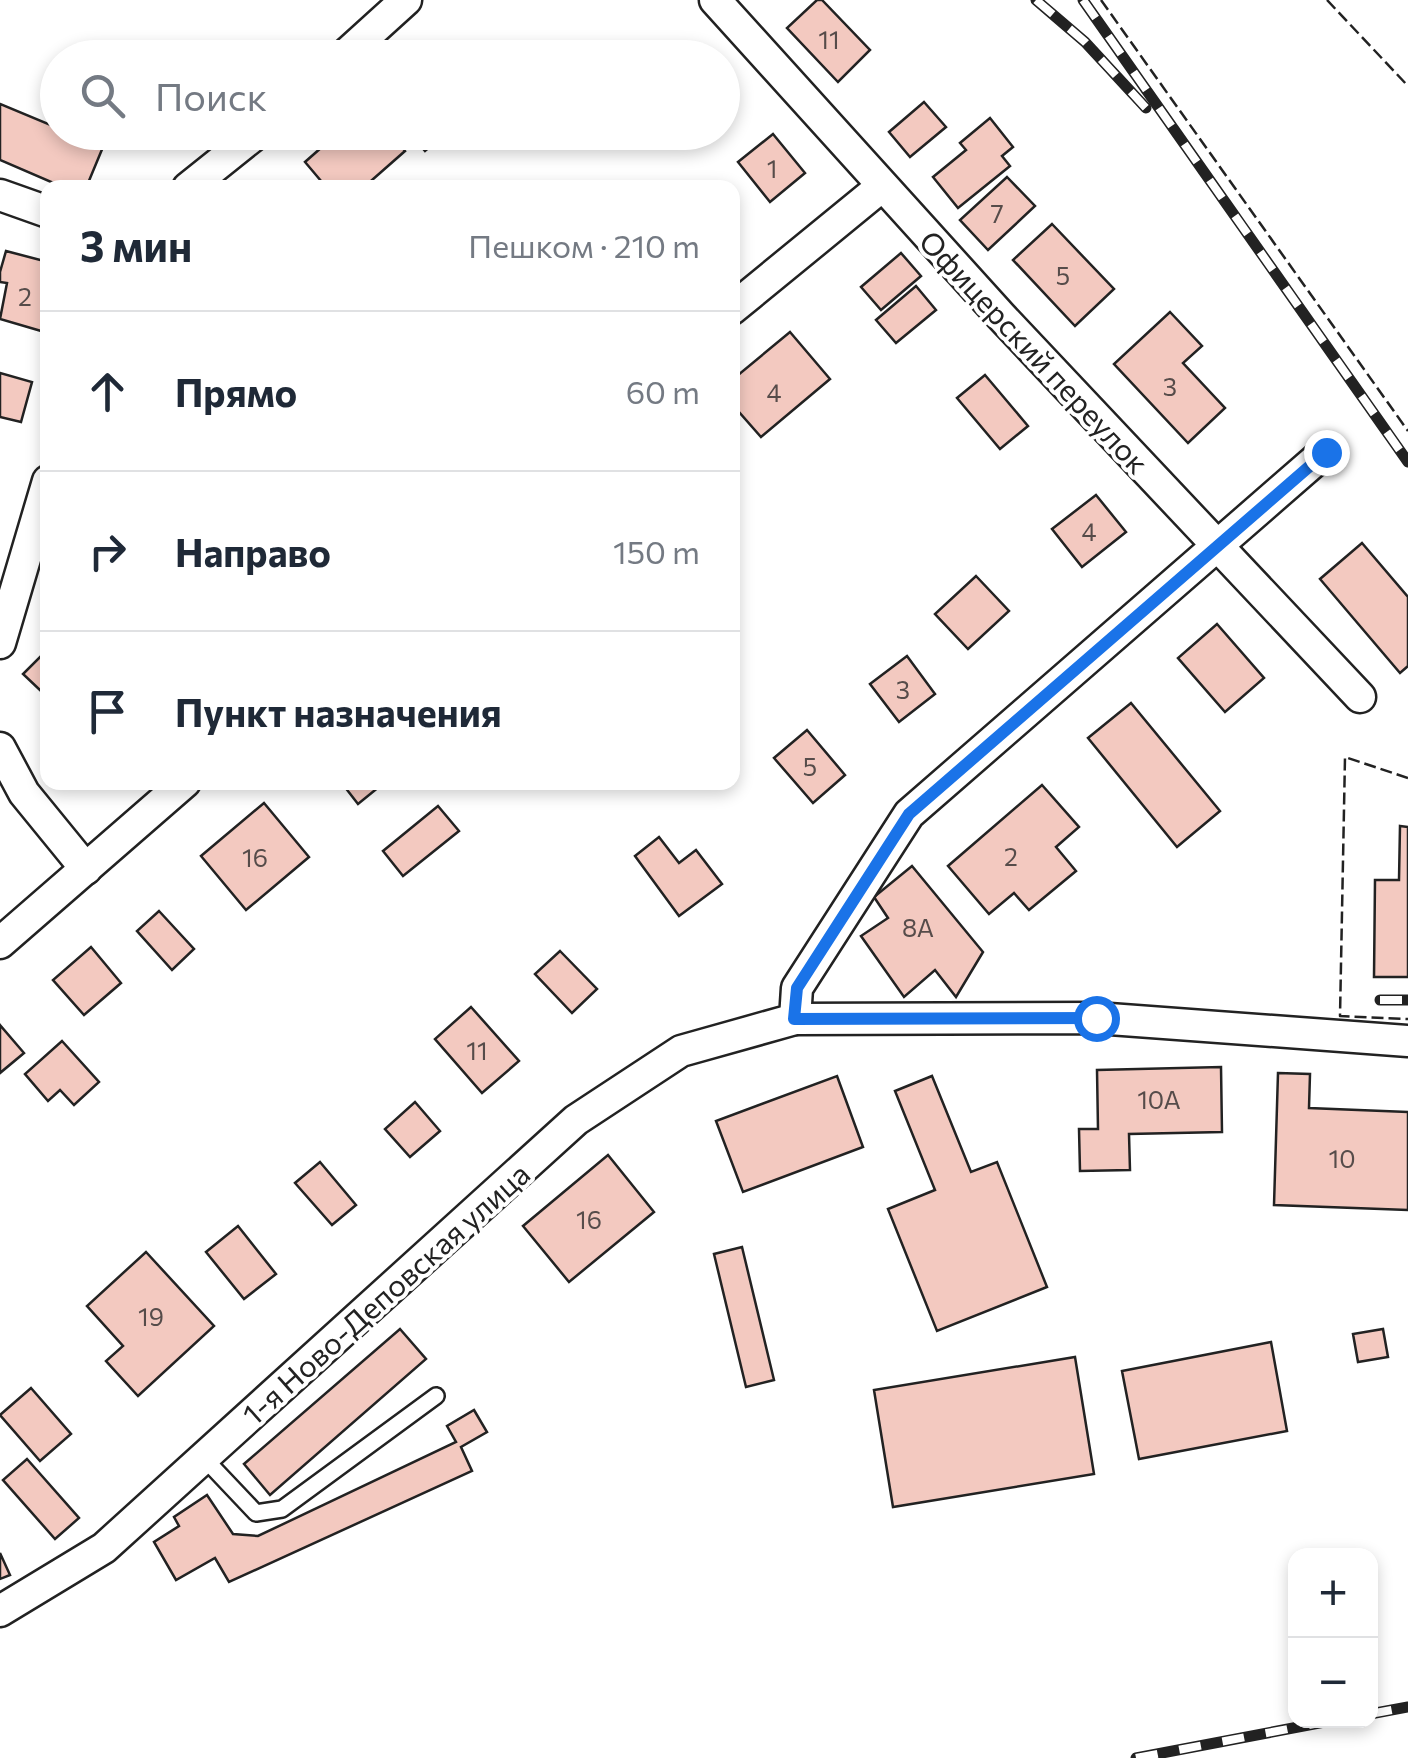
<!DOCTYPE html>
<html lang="ru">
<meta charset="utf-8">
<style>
body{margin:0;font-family:Commissioner,sans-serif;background:#f6f6f7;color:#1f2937}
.controls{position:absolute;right:30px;bottom:30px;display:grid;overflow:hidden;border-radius:20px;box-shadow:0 5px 15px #0003}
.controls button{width:90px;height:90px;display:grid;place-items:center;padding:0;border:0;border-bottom:2px solid #e0e1e3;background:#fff;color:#1f2937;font:50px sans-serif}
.stop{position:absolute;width:30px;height:30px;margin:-22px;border:8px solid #1a73e8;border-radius:50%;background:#fff}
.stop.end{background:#1a73e8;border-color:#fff;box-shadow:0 2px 10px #0008}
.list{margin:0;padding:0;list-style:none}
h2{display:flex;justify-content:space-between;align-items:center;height:130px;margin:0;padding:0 40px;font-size:42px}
h2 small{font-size:32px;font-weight:400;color:#747a83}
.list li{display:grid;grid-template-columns:65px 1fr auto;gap:30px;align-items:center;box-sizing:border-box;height:160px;padding:0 40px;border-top:2px solid #e0e1e3}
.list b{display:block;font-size:38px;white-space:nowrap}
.list em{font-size:32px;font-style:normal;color:#747a83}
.icon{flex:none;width:55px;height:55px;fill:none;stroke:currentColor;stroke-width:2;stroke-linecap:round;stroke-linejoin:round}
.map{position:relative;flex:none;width:1408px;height:1758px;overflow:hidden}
.search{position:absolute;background:#fff;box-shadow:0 5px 15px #0003;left:40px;top:40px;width:700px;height:110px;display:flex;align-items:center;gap:25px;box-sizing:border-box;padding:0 35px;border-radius:55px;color:#747a83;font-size:38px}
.panel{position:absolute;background:#fff;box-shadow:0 5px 15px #0003;left:40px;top:180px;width:700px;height:610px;border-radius:20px}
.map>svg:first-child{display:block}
</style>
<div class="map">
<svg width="1408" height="1758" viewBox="0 0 1408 1758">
<rect width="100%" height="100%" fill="#fff"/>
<g fill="#f3c9c0" stroke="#222" stroke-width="2.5">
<polygon points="817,0 822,0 870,50 838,82 787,28"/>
<polygon points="440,42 454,58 423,58"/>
<polygon points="550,44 563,58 536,58"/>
<polygon points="924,102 946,127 910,157 889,132"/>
<polygon points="0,104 58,128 58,132 103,147 86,188 65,188 0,160"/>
<polygon points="990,118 1013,147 1002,156 1010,166 958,208 933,177 966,150 960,143"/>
<polygon points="339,132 389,132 405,151 363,188 327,188 305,162"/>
<polygon points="409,132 447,132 425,151"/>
<polygon points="773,134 805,173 770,202 738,162"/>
<polygon points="1007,177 1035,206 988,250 960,220"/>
<polygon points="1052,224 1114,289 1075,326 1013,260"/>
<polygon points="6,251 48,262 48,333 0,319 7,283 0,282 0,272"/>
<polygon points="901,253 921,276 881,310 861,287"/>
<polygon points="916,286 936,310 896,343 876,320"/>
<polygon points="1170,312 1202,346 1183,363 1225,408 1188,443 1114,364"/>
<polygon points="790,332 830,379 761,437 732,404 732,380"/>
<polygon points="0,373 32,382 21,422 0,417"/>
<polygon points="985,375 1028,426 1000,449 957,398"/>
<polygon points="1096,495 1126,532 1082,567 1052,529"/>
<polygon points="1362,543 1408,597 1408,666 1400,673 1320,579"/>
<polygon points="976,576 1009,611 968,649 935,614"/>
<polygon points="1217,624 1264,678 1225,712 1178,658"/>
<polygon points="48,649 48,685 41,691 23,674"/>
<polygon points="907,656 935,694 899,722 870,684"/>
<polygon points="1131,703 1220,811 1177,847 1088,738"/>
<polygon points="807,730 845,775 813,803 774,758"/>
<polygon points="341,782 385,782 358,804"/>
<polygon points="1042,785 1079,827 1056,847 1076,871 1029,910 1014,893 989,914 948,866"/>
<polygon points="264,803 309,857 246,910 201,856"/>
<polygon points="438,806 459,831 403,876 383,851"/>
<polygon points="1400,826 1408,827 1408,977 1374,977 1375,880 1399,880"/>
<polygon points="659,837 679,863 696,850 722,884 679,916 635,856"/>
<polygon points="912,866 983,952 956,997 935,970 904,997 861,936 888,918 874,897"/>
<polygon points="159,911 194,949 172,970 137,931"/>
<polygon points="91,947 121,983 84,1015 53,980"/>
<polygon points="560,951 597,989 572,1013 535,974"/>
<polygon points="471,1007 519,1061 482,1093 435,1039"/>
<polygon points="0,1025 24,1053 0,1073"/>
<polygon points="62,1041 99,1082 74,1105 60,1090 48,1101 25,1074"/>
<polygon points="1221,1067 1222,1132 1129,1134 1130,1170 1080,1171 1079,1129 1098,1129 1097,1070"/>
<polygon points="1278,1073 1310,1074 1309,1108 1408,1112 1408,1210 1274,1205"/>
<polygon points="837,1076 863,1147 743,1192 716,1121"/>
<polygon points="932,1076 971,1172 997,1162 1047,1287 937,1331 888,1209 935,1190 895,1091"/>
<polygon points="415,1102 440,1131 410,1157 385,1129"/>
<polygon points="608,1155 654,1212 569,1282 523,1226"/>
<polygon points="320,1162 356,1205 332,1225 295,1183"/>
<polygon points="238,1226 276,1274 244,1299 206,1252"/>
<polygon points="742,1247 774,1380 746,1387 714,1254"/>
<polygon points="146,1252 214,1326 138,1396 106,1361 123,1346 87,1306"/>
<polygon points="400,1329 426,1359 270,1495 244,1464"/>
<polygon points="1383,1329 1388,1357 1358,1362 1353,1334"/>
<polygon points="1271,1342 1287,1431 1139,1459 1122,1371"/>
<polygon points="1075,1357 1094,1474 893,1507 874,1390"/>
<polygon points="31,1388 71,1434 40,1461 0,1415"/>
<polygon points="474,1410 487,1432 461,1447 472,1471 229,1582 215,1558 176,1580 154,1542 179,1526 174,1517 207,1495 233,1534 258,1536 456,1442 447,1426"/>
<polygon points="27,1459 79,1518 55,1539 3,1480"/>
<polygon points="0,1553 10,1575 0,1579"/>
</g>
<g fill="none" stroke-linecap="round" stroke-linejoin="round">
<g stroke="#222" stroke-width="20">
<polyline id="service" points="203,1457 256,1513 282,1509 436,1396"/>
</g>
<g stroke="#222" stroke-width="35">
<g id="minor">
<polyline points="715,0 1001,316 1360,697"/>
<polyline points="342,58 406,0"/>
<polyline points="188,188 258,132"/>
<polyline points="0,195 48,212"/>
<polyline points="732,309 881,187"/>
<polyline points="0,643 48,481"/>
<polyline points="0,748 24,793 86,869"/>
<polyline points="0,943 185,782"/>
<polyline points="795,1019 1096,1018 1408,1041"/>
<polyline points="0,1611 104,1548 576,1120 681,1051 795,1019 797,988 909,814 1326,451"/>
</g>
</g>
<use href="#service" stroke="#fff" stroke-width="15"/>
<use href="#minor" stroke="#fff" stroke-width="30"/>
<g stroke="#222" stroke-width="11">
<g id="rail">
<polyline points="1036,0 1085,42 1146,108"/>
<polyline points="1083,0 1408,462"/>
<polyline points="1380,1000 1408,1000"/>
<polyline points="1370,1714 1408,1707"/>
<polyline points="1136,1758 1335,1720"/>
</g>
</g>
<use href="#rail" stroke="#fff" stroke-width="8" stroke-dasharray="22" stroke-linecap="butt"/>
<g stroke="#222" stroke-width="2.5" stroke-dasharray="12 5" stroke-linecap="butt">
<polyline points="1101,0 1408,431"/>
<polyline points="1327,0 1408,86"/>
<polyline points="1408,778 1345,757 1340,1016 1408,1019"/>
</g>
</g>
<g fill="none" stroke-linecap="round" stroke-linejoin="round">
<polyline stroke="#1a73e8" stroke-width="12" points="1096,1018 794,1019 797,988 909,814 1326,452"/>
</g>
<g text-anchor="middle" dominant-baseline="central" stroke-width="8" stroke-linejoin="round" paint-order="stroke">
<g font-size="25" fill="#564c4a">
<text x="829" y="39">11</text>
<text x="772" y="168">1</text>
<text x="997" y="213">7</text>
<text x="1063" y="275">5</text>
<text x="25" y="296">2</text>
<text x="1170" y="386">3</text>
<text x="774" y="392">4</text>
<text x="1089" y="531">4</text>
<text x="903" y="689">3</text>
<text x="810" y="766">5</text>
<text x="1011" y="856">2</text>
<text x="255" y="857">16</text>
<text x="918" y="927">8А</text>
<text x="477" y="1050">11</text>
<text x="1159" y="1099">10А</text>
<text x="1342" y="1158">10</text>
<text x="589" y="1219">16</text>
<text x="151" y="1316">19</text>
</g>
<g font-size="30" fill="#222" stroke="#fff">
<text transform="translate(1035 351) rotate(47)">Офицерский переулок</text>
<text transform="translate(385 1293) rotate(-42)">1-я Ново-Деповская улица</text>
</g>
</g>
</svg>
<div class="controls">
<button>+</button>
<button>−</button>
</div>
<div class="stop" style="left:1096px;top:1018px"></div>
<div class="stop end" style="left:1326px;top:452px"></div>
<div class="search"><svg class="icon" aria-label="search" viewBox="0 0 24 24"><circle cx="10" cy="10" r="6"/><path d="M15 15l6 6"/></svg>Поиск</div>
<section class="panel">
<h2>3 мин<small>Пешком · 210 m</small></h2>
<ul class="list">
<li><svg class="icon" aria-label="ahead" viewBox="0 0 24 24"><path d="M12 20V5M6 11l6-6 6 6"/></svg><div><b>Прямо</b></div><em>60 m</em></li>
<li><svg class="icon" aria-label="right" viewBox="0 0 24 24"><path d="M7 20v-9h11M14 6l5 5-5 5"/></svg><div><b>Направо</b></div><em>150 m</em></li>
<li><svg class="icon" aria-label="arrive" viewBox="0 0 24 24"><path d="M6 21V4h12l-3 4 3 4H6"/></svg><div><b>Пункт назначения</b></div></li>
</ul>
</section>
</div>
